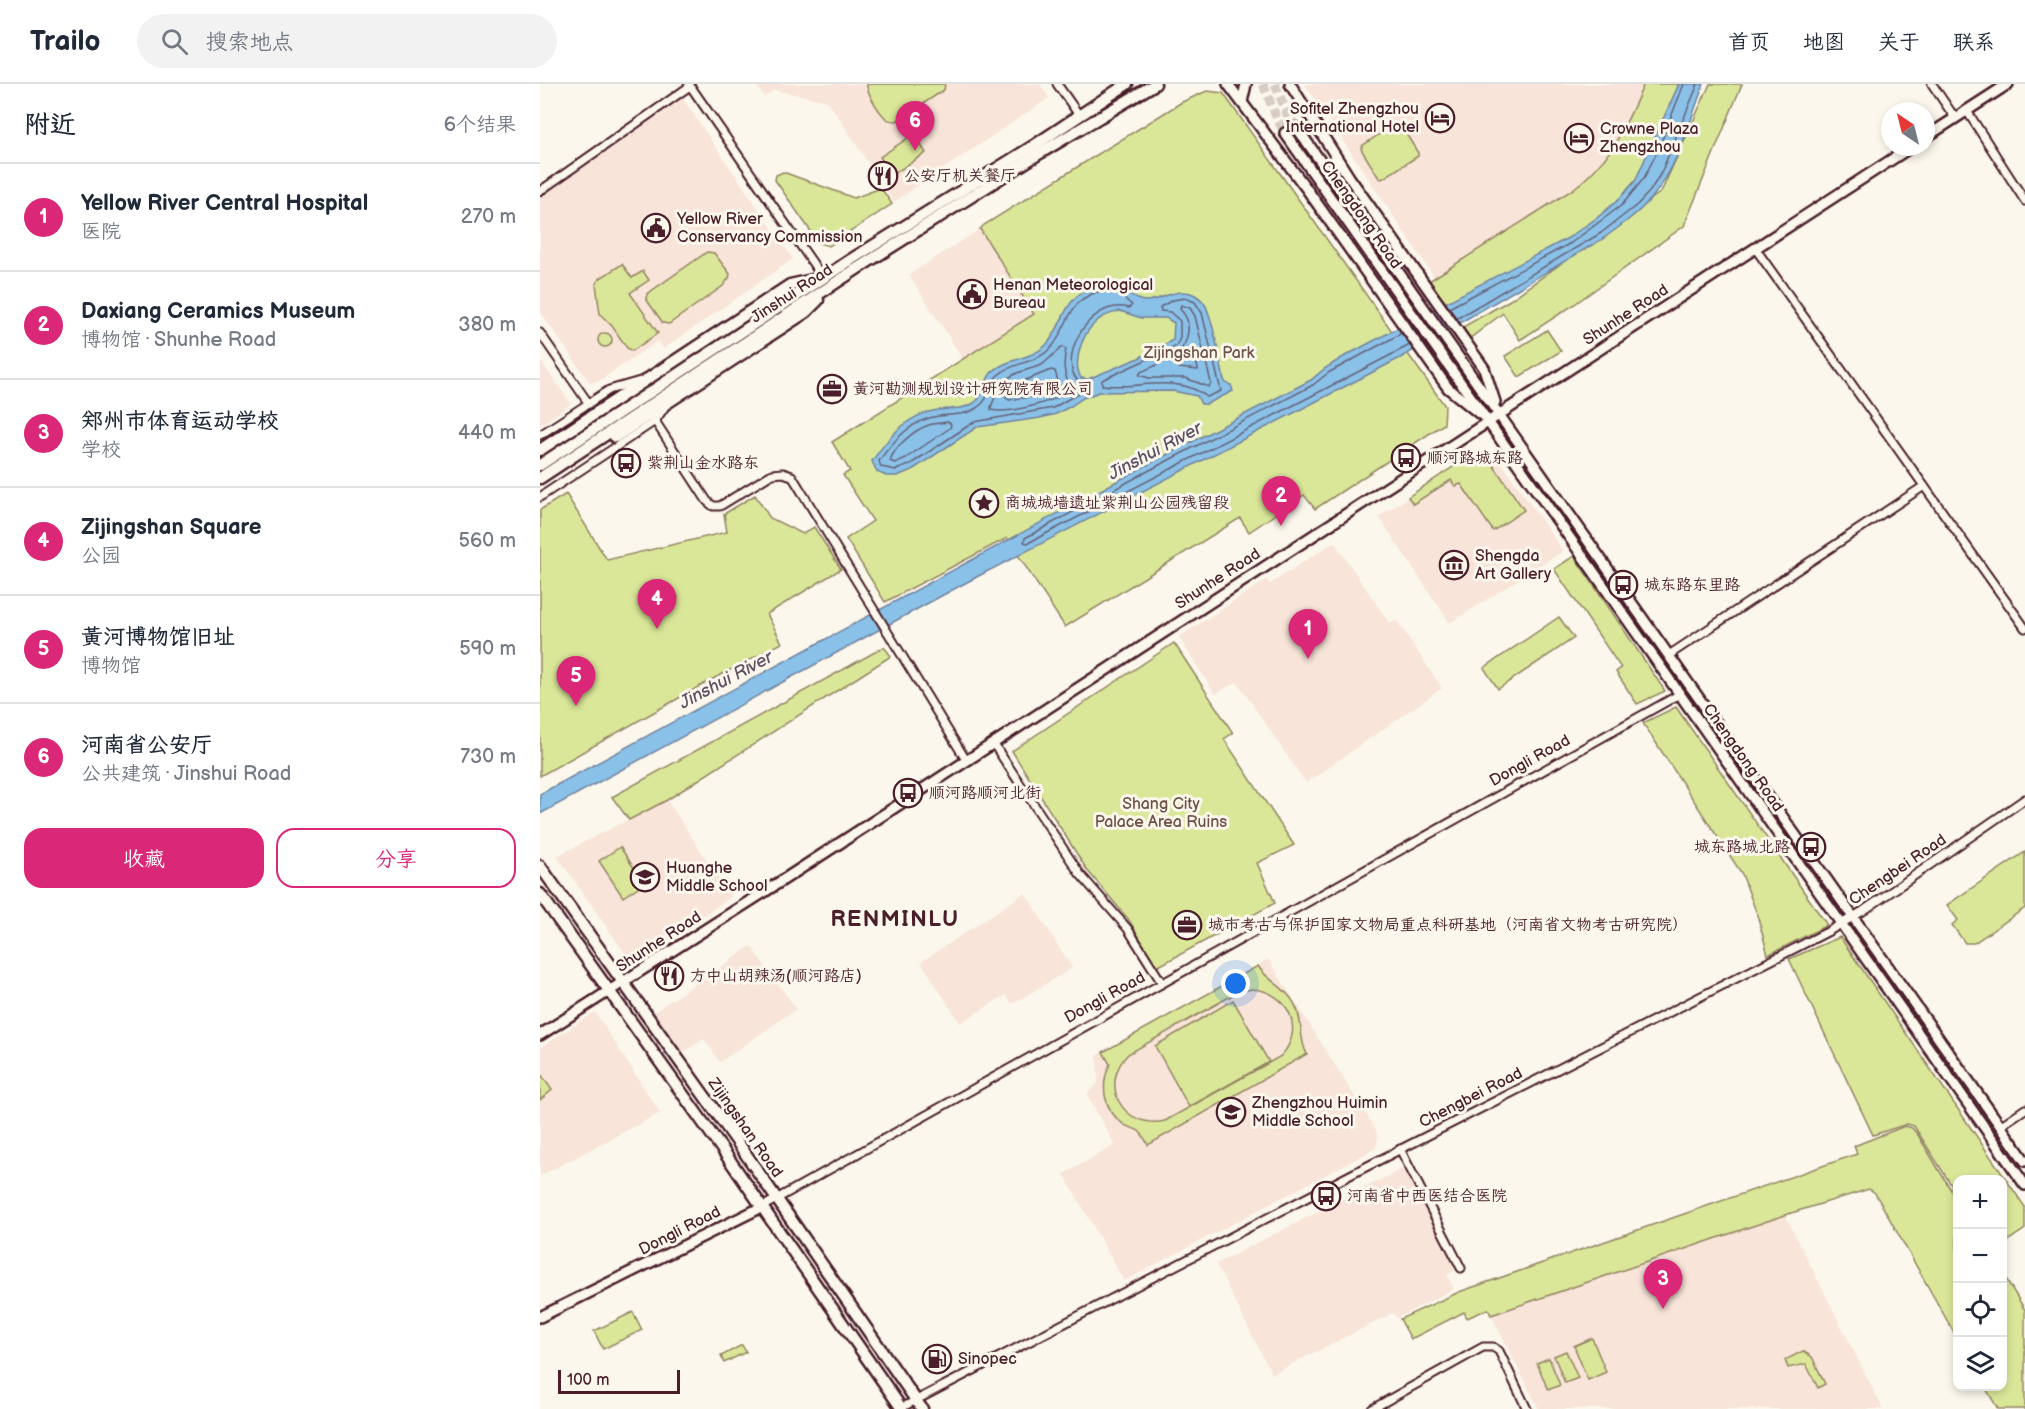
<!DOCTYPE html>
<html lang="zh">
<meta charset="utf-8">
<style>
body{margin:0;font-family:"Balsamiq Sans","LXGW WenKai TC",sans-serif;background:#f2f2f3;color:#1f2937}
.controls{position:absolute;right:18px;bottom:18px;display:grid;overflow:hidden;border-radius:12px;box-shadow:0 3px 9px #0003}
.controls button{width:54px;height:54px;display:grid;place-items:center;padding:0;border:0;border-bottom:2px solid #e0e1e3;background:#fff;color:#1f2937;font:30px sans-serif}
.compass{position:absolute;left:1341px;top:18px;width:54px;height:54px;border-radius:50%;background:#fff;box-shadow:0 3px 9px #0003;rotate:325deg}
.scale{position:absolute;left:18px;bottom:15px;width:122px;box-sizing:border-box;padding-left:6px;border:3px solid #4a1f2b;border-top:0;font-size:16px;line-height:21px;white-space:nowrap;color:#4a1f2b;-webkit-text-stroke:4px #fbf7ec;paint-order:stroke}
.you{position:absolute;left:696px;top:900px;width:21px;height:21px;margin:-15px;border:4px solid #fff;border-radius:50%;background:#1a73e8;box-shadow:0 0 0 9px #1a73e833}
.badge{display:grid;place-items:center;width:39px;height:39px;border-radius:50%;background:#db2777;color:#fff;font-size:20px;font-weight:700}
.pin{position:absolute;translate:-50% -50px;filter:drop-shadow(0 2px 3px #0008)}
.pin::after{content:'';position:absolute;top:32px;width:21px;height:18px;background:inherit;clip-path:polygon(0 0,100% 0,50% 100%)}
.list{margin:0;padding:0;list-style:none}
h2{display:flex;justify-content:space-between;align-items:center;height:78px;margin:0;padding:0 24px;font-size:26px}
h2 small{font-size:20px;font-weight:400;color:#747a83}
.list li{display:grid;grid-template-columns:39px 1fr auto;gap:18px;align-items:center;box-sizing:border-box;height:108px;padding:0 24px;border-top:2px solid #e0e1e3}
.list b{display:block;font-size:22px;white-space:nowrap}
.list p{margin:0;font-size:20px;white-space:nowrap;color:#747a83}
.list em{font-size:20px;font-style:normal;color:#747a83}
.actions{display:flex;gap:12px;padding:18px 24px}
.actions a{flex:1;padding:14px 0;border:2px solid #db2777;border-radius:18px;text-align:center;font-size:21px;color:#db2777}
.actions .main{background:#db2777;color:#fff}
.icon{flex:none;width:33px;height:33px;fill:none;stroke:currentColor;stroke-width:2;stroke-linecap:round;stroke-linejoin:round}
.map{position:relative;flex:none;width:1485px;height:1325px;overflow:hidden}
header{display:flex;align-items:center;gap:36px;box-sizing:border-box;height:84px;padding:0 30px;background:#fff;border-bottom:2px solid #e0e1e3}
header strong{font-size:28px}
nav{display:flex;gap:33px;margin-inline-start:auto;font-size:21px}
.search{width:420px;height:54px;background:#f2f2f3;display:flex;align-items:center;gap:15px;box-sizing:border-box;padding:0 21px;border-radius:33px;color:#747a83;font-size:22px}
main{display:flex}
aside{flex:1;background:#fff}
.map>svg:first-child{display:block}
</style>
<header>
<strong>Trailo</strong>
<div class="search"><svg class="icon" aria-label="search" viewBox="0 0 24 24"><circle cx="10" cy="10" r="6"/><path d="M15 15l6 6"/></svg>搜索地点</div>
<nav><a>首页</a><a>地图</a><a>关于</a><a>联系</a></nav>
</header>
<main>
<aside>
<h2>附近<small>6个结果</small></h2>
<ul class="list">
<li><span class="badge">1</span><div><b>Yellow River Central Hospital</b><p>医院</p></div><em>270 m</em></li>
<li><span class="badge">2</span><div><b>Daxiang Ceramics Museum</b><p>博物馆 · Shunhe Road</p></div><em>380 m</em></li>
<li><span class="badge">3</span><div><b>郑州市体育运动学校</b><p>学校</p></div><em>440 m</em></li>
<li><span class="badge">4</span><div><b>Zijingshan Square</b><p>公园</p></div><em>560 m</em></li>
<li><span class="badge">5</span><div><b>黄河博物馆旧址</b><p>博物馆</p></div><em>590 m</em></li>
<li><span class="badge">6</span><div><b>河南省公安厅</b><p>公共建筑 · Jinshui Road</p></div><em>730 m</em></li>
</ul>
<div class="actions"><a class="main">收藏</a><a>分享</a></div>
</aside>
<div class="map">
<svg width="1485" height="1325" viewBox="0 0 1485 1325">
<rect width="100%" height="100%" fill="#fbf7ec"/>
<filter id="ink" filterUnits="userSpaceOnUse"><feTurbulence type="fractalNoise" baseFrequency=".0167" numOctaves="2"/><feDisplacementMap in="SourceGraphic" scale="12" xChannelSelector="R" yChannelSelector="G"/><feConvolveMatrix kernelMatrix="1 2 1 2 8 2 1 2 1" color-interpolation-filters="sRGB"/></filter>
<g filter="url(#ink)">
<g fill="#f8e4d8">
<polygon points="216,0 500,0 509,14 354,118 288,17 234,6 224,13"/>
<polygon points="765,0 1104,0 1073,66 1051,92 1032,106 895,194"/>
<polygon points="142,14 253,175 123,265 118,257 59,297 50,299 0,227 0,113"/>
<polygon points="440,145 494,229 423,275 369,191"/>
<polygon points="0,276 31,320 0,341"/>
<polygon points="937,371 949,372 960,377 1023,467 910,539 839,433 928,373"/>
<polygon points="794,458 850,540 856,536 902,604 766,699 697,598 675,610 639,553 726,496 730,500"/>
<polygon points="127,716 191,813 92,879 17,772"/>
<polygon points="485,809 532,884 472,920 466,911 420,939 381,878"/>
<polygon points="211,862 256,925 180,978 164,955 142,969 114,928"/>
<polygon points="728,875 836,1046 838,1053 836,1064 584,1197 524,1090 575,1061 547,1010 558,999 557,971"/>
<polygon points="55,928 120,1029 0,1092 0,964"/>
<polygon points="864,1084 916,1186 907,1191 914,1205 857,1234 853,1229 732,1290 676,1180"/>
<polygon points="1245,1131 1343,1325 999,1325 951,1231"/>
</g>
<g fill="#dae799" stroke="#928362" stroke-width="1.5" fill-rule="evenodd">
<path d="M 327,0 L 405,0 L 404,6 L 357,37 C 354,37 350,37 347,35 C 340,30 326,8 327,0 Z"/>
<path d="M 1104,0 L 1139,0 C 1126,32 1114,66 1096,96 C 1065,145 959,192 906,219 L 889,197 L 1032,106 C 1073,75 1083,46 1104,0 Z"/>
<polygon points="1170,0 1202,0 1144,142 1032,222 980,256 963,229 929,255 923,243 970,216 1121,108"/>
<polygon points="667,7 683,9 905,322 904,340 775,425 764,411 709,448 700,434 525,543 467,454 345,518 306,455 333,437 303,391 310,387 292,358 494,230 440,145 444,141 642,18"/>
<polygon points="856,39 860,40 878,69 878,72 842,95 839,94 821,65 822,62"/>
<polygon points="374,50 386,69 352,91 340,73"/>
<polygon points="243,88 314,114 341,104 352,120 289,162 279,159 235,96 236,91"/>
<polygon points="167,168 174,169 190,190 189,194 183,202 129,240 123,239 106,215 107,210"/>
<polygon points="82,180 92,194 103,187 109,196 90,209 118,249 92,267 87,264 72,242 60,230 56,200 59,195"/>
<polygon points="1007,246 1021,267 979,293 965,272"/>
<circle cx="65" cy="256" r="7"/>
<polygon points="937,371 947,372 984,426 953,447 921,400 915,402 911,396 873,420 868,413 928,373"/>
<polygon points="26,410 67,476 187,448 184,430 215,411 230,434 263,450 274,443 301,485 227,530 242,559 171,596 0,692 0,426"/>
<polygon points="1034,472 1125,607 1097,620 1076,588 1081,584 1014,485"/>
<polygon points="1019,533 1034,554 958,605 944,584"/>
<polygon points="634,559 693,649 684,655 754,761 717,779 735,819 617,883 589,836 547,786 472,667"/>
<polygon points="344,563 351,572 127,716 89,736 72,713"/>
<polygon points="1136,623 1287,841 1228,871 1217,830 1202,790 1103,639"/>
<polygon points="80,763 104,799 83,813 59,777"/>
<polygon points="1485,768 1485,824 1434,859 1425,859 1412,841 1418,836 1407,821"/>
<polygon points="1300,853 1485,1123 1485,1145 1463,1160 1462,1096 1418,1096 1417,1110 1374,1042 1367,1040 1333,1051 1249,875"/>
<path d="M 718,882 C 727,897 745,902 754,919 C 764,936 758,954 767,970 L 608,1061 C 606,1057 603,1051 600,1048 C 596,1044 588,1044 583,1040 C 563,1025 560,1001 570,980 L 563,968 ZM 712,905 C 748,907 766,945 741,972 L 625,1037 C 583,1046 558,1001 588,970 L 698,908 Z"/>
<polygon points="693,916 729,978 649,1023 615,962"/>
<polygon points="0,989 12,1006 0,1016"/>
<polygon points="1365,1042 1372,1044 1378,1051 1417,1116 1417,1254 1335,1109 1329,1105 1245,1131 951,1231 948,1225 927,1234 924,1228 871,1255 860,1235 919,1208 1317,1070 1314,1062"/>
<polygon points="1463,1190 1485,1226 1485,1325 1458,1325 1445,1303 1462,1302"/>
<polygon points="93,1228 102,1246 63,1265 54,1247"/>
<polygon points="1052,1254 1066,1288 1048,1296 1034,1262"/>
<polygon points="202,1261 206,1268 184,1279 181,1272"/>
<polygon points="1026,1267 1038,1294 1025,1299 1014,1272"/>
<polygon points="1263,1267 1272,1273 1285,1300 1278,1304 1266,1280 1248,1284 1245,1276"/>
<polygon points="1009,1274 1020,1301 1008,1306 997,1279"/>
</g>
<g fill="#8ac1e8" stroke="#70809c" stroke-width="1.5" fill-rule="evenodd">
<path d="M 1139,0 L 1164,0 C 1150,36 1139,80 1114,111 C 1100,128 1082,141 1064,154 L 862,273 L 427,498 L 0,730 L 0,710 L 605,382 L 771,296 L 784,285 L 805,272 L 1028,154 L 1058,133 L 1078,116 L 1095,97 Z"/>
<path d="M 557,201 C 565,201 574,199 580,203 C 589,208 594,216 604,217 C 619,218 629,207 644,208 C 652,208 660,213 664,219 C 673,232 680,278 684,296 L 686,299 L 691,301 L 693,307 L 667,320 L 661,320 L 657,312 L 633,307 L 559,308 L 543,314 L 531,322 L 516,330 L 500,334 L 437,343 L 372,386 L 357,392 L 346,392 L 337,388 L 332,377 C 349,353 367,330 398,326 C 411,324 423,326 434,319 C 446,310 443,298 452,288 C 467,274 490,276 505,262 C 519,249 521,229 534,215 C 540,208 549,205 557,201 ZM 580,227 L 601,234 L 626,234 L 634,239 L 633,256 L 599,274 L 548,295 L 541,294 C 532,279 542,251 554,240 C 561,232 570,230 580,227 Z"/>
</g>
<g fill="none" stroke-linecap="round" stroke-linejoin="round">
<g stroke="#646077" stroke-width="1.5">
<path d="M 559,207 L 576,208 L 592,221 L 589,224 C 546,212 511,286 545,302 L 544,306 L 513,324 L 434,338 L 369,381 L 356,386 L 341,383 L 339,377 C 354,356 372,335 399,332 C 412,330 424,332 435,325 C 453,314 446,302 457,292 C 472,278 495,280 510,265 C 523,252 526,231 539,218 C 544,213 552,210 559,207 Z"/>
<path d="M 645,214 L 655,218 L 662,229 L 681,307 L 667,313 C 639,289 595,306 562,301 L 562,296 L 636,262 L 640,254 L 640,237 L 630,228 L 621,227 L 620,223 L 633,216 Z"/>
<path d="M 641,221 L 650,224 L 655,232 L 671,299 L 669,303 L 645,294 L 609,294 L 599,291 L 601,288 C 622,278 646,273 648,247 C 649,237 646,232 640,225 Z"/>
<polyline points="909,224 1031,159 1082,121 1104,94 1118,66 1144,0"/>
<polyline points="916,235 1061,149 1097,121 1110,107 1121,89 1158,0"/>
<polyline points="862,249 788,289 773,301 608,387 485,454 484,458 488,459 870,261"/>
<path d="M 522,263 L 526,265 C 523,279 523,291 531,303 L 530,306 C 515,318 470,330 451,326 L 451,323 L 461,298 L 477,289 L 502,281 Z"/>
<polygon points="651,270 655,271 658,286 639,284 638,280"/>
<polygon points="511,286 515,287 519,301 517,304 495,312 469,316 466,314 468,305 471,302"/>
<path d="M 408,338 L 411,340 L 410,344 L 366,374 L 355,379 L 350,377 C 353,364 375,345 389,341 C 395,339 402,339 408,338 Z"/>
</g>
<g stroke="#d8ccc5" stroke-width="9" stroke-dasharray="9 4.5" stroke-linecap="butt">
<polyline points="723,0 737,35 745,49"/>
<polyline points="735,0 747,30 757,44"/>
</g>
<g stroke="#4a1f2b" stroke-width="11">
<g id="street">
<polyline points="149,0 283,194"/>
<polyline points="517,0 539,31"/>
<polyline points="1392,0 1415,34"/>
<polyline points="1427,27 1485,117"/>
<polyline points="0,107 150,2"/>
<polyline points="1215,164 1485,544"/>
<polyline points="0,249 49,320"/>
<polyline points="115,337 167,417 173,422 180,422 232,390 243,389 252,392 426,676"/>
<polyline points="0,351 69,306 100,297"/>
<polyline points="0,413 115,337 124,324"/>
<polyline points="1129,571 1384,402"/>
<polyline points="453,659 540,790 588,845 622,899"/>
<polyline points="1460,1042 1485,1025"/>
<polyline points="860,1065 921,1184"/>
<polyline points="222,1123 1140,610"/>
<polyline points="361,1324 814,1089 1289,847 1323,827 1485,715"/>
<polyline points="832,1325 943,1263 953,1263 959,1267 987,1325"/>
</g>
</g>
<g stroke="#4a1f2b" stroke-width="14">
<g id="secondary">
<polyline points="688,0 766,104 908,304 940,330"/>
<polyline points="750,0 809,93 944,284 955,318"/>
<polyline points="702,18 706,0"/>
<polyline points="757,44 1485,1077"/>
<polyline points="745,49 1485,1101"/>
<polyline points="1386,53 1468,0"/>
<polyline points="0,951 243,796 1371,63"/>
<polyline points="0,1233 222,1123"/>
</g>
</g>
<g stroke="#4a1f2b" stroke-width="15">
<g id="primary">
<polyline points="75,353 266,228 278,216"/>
<polyline points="0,366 250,201 277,195"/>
<polyline points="0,381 312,175 495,61 587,0"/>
<polyline points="0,394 318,184 500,69 615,0"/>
<polyline points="0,782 196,1056 382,1325"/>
<polyline points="0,810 182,1065 362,1325"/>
</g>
</g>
<use href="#street" stroke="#fbf7ec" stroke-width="7"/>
<use href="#secondary" stroke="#fbf7ec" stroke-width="9"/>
<use href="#primary" stroke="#fbf7ec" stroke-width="10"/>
</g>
</g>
<defs>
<g id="hotel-ring" transform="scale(1.5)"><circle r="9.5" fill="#fbf7ec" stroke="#4a1f2b" stroke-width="1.5"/><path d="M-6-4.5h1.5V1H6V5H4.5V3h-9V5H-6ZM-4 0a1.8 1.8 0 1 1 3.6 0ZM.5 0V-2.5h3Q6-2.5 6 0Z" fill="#4a1f2b"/></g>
<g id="restaurant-ring" transform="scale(1.5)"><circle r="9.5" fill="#fbf7ec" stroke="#4a1f2b" stroke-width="1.5"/><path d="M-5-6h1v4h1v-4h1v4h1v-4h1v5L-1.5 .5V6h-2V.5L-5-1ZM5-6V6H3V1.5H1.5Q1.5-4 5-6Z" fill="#4a1f2b"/></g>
<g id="civic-ring" transform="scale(1.5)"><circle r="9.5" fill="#fbf7ec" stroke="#4a1f2b" stroke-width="1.5"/><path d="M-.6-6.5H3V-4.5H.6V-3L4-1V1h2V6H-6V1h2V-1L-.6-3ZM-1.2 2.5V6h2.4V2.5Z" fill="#4a1f2b"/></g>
<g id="office-ring" transform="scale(1.5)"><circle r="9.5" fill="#fbf7ec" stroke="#4a1f2b" stroke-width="1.5"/><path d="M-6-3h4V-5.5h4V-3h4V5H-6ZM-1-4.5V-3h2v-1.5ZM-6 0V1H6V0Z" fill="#4a1f2b"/></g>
<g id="bus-ring" transform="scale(1.5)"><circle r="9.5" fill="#fbf7ec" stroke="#4a1f2b" stroke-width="1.5"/><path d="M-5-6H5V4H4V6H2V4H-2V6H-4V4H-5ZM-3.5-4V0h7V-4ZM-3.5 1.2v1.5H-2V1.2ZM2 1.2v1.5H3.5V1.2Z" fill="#4a1f2b"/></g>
<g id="sight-ring" transform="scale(1.5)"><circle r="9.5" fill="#fbf7ec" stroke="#4a1f2b" stroke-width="1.5"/><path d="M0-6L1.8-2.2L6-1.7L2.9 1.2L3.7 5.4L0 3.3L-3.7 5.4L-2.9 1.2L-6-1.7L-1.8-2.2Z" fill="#4a1f2b"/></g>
<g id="museum-ring" transform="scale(1.5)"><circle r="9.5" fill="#fbf7ec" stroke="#4a1f2b" stroke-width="1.5"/><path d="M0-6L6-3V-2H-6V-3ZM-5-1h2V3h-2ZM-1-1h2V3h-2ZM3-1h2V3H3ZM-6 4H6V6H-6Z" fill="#4a1f2b"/></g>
<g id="school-ring" transform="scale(1.5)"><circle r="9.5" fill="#fbf7ec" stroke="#4a1f2b" stroke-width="1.5"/><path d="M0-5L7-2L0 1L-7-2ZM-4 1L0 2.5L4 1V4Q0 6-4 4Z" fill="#4a1f2b"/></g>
<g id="fuel-ring" transform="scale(1.5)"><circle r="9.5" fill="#fbf7ec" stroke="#4a1f2b" stroke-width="1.5"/><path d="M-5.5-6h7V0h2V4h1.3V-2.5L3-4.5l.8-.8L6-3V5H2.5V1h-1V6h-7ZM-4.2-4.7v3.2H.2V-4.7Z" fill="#4a1f2b"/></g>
</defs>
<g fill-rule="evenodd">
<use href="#hotel-ring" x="900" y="34"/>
<use href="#hotel-ring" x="1039" y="54"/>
<use href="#restaurant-ring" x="343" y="92"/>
<use href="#civic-ring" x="116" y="144"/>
<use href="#civic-ring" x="432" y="210"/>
<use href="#office-ring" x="292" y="305"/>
<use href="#bus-ring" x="866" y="374"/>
<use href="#bus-ring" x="86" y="379"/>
<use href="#sight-ring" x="444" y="419"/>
<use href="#museum-ring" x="914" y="481"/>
<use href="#bus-ring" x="1083" y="501"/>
<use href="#bus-ring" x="368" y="709"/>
<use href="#bus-ring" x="1271" y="763"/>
<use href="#school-ring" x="105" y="793"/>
<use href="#office-ring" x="647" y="841"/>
<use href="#restaurant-ring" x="129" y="892"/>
<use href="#school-ring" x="691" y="1028"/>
<use href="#bus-ring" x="786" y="1112"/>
<use href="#fuel-ring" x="397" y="1275"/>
</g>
<g text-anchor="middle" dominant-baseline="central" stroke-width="6" stroke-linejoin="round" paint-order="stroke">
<g font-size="16" fill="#4a1f2b" stroke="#fbf7ec" text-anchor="start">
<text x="879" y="25" text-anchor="end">Sofitel Zhengzhou<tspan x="879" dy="18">International Hotel</tspan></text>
<text x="1060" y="45">Crowne Plaza<tspan x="1060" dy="18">Zhengzhou</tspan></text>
<text x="364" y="92">公安厅机关餐厅</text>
<text x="137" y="135">Yellow River<tspan x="137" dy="18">Conservancy Commission</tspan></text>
<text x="453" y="201">Henan Meteorological<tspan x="453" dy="18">Bureau</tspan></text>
<text x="313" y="305">黄河勘测规划设计研究院有限公司</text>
<text x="887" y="374">顺河路城东路</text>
<text x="107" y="379">紫荆山金水路东</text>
<text x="465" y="419">商城城墙遗址紫荆山公园残留段</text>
<text x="935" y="472">Shengda<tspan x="935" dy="18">Art Gallery</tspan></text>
<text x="1104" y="501">城东路东里路</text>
<text x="389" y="709">顺河路顺河北街</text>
<text x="1250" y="763" text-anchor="end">城东路城北路</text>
<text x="126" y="784">Huanghe<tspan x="126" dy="18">Middle School</tspan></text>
<text x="668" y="841">城市考古与保护国家文物局重点科研基地（河南省文物考古研究院）</text>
<text x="150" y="892">方中山胡辣汤(顺河路店)</text>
<text x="712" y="1019">Zhengzhou Huimin<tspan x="712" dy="18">Middle School</tspan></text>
<text x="807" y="1112">河南省中西医结合医院</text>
<text x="418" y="1275">Sinopec</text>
</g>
<g font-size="16" fill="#4a1f2b" stroke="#fbf7ec">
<text transform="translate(821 131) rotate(55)">Chengdong Road</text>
<text transform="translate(252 210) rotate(-33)">Jinshui Road</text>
<text transform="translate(1086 231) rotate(-33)">Shunhe Road</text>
<text transform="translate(678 495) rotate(-33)">Shunhe Road</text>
<text transform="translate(1203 674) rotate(55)">Chengdong Road</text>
<text transform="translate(990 677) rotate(-29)">Dongli Road</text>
<text transform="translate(1358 786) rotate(-34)">Chengbei Road</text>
<text transform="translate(119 858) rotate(-33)">Shunhe Road</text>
<text transform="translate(565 914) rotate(-29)">Dongli Road</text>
<text transform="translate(931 1014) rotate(-27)">Chengbei Road</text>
<text transform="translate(205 1044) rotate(55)">Zijingshan Road</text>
<text transform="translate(140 1147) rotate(-27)">Dongli Road</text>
</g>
<g font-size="16" fill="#6e5146" stroke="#fbf7ec">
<text x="659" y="269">Zijingshan Park</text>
<text x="621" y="720">Shang City<tspan x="621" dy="18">Palace Area Ruins</tspan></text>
</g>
<g font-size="18" font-style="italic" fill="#5d5064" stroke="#fbf7ec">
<text transform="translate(615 367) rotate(-28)">Jinshui River</text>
<text transform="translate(186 596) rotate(-28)">Jinshui River</text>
</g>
<g font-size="22" font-weight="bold" letter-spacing="1.5" fill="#4a1f2b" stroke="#fbf7ec">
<text x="355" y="835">RENMINLU</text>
</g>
</g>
</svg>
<div class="controls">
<button>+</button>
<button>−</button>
<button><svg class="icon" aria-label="locate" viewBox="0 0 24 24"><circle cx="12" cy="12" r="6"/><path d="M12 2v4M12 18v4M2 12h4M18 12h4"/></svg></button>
<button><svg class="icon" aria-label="layers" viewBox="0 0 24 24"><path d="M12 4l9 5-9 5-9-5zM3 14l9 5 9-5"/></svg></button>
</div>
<svg class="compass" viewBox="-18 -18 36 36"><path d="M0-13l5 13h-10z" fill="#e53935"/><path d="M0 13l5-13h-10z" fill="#747a83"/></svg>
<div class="scale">100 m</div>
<div class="you"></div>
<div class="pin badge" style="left:768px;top:575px">1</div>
<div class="pin badge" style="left:741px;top:442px">2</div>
<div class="pin badge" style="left:1123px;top:1225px">3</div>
<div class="pin badge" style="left:117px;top:545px">4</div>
<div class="pin badge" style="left:36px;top:622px">5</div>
<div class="pin badge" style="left:375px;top:67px">6</div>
</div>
</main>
